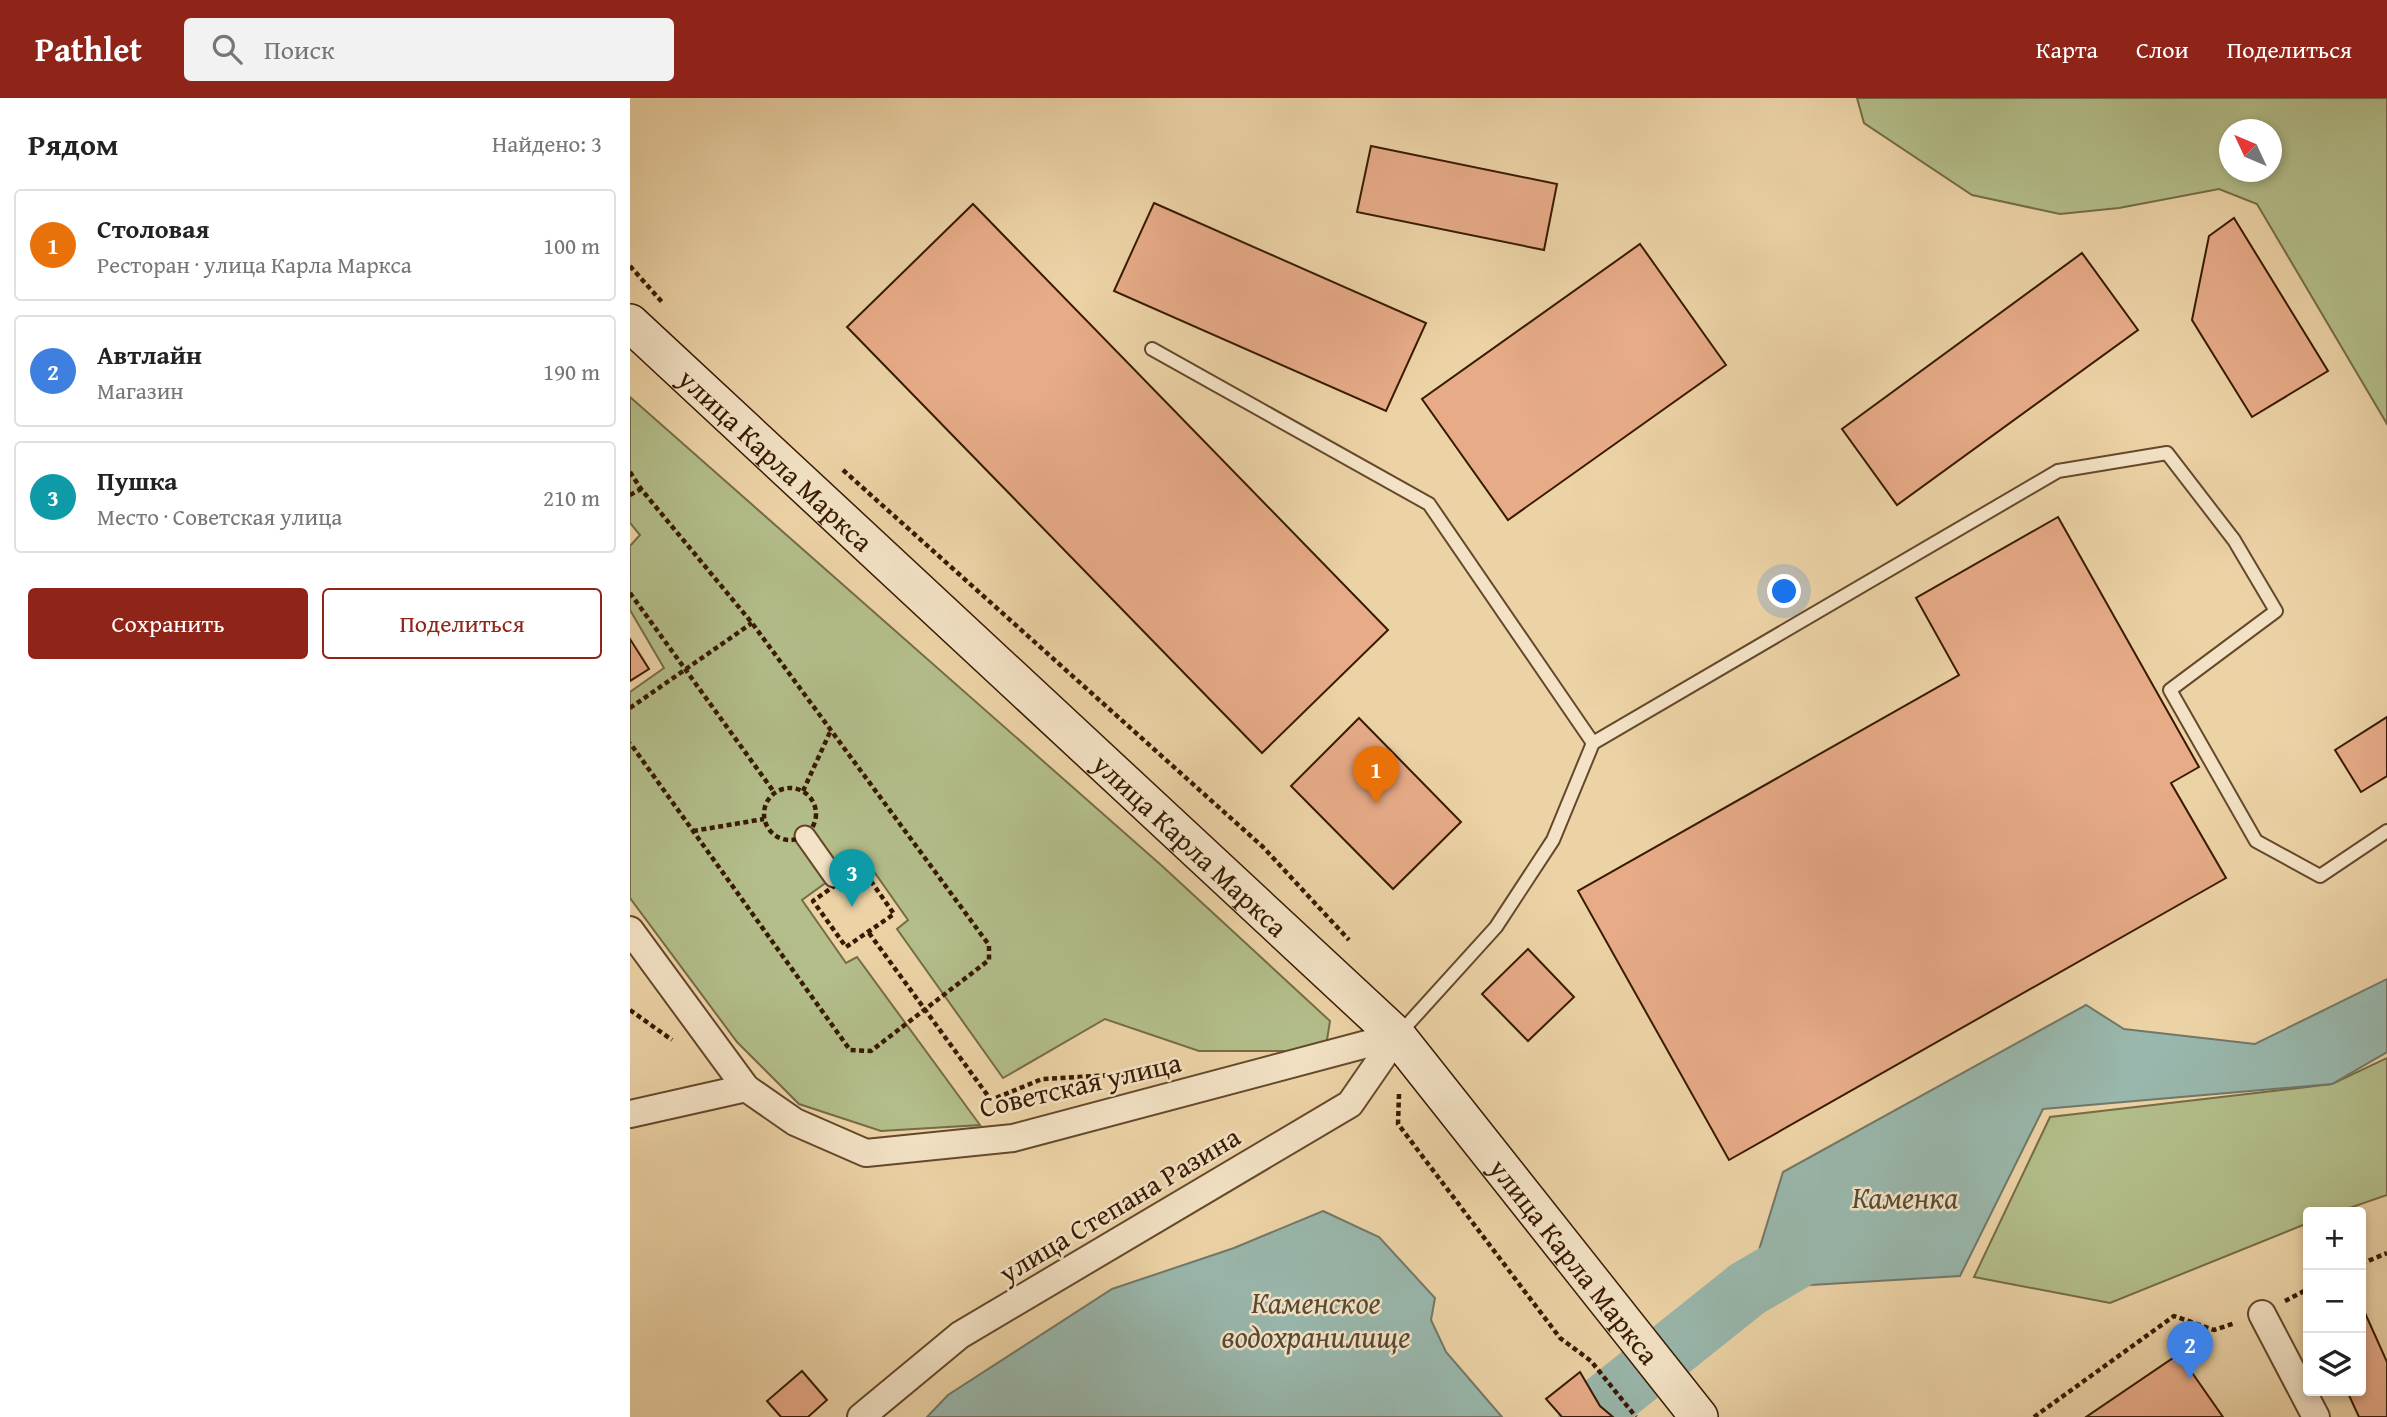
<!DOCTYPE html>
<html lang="ru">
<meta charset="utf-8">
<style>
body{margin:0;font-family:"Gentium Book Plus",serif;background:#f2f2f2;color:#222}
.controls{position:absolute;right:21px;bottom:21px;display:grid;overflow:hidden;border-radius:7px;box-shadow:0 4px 10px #0003}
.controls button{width:63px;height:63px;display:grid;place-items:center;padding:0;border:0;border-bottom:2px solid #e0e0e0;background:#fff;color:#222;font:35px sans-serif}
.compass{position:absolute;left:1589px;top:21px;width:63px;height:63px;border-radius:50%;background:#fff;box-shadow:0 4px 10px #0003;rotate:314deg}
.you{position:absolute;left:1155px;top:494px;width:24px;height:24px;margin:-18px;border:5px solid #fff;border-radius:50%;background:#1a73e8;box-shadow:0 0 0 10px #1a73e833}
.badge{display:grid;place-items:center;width:46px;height:46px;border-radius:50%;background:#8f2418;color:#fff;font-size:23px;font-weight:700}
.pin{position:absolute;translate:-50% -58px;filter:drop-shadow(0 2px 4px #0008)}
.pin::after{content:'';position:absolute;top:37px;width:24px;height:21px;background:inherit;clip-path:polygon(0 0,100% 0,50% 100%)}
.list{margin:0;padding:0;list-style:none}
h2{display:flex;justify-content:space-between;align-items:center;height:91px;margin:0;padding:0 28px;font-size:30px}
h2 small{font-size:23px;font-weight:400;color:#767676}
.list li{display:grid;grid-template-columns:46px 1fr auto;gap:21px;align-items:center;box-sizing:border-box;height:112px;margin:0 14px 14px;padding:0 14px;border:2px solid #e0e0e0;border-radius:7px}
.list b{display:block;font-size:26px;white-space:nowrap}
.list p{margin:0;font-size:23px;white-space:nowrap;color:#767676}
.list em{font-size:23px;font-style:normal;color:#767676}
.actions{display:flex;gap:14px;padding:21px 28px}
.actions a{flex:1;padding:16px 0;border:2px solid #8f2418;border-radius:7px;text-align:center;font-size:24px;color:#8f2418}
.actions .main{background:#8f2418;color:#fff}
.icon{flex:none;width:38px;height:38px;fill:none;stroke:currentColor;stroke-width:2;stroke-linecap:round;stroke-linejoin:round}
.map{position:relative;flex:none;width:1757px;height:1319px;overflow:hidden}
header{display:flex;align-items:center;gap:42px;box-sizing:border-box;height:98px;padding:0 35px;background:#8f2418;color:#fff}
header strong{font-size:33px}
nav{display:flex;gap:38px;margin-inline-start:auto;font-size:24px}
.search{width:490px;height:63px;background:#f2f2f2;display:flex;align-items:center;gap:18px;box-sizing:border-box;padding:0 24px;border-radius:7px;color:#767676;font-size:26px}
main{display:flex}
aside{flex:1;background:#fff}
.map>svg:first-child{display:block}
</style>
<header>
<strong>Pathlet</strong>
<div class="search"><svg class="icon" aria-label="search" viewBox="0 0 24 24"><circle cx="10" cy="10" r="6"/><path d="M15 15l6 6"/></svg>Поиск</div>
<nav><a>Карта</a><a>Слои</a><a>Поделиться</a></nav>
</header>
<main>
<aside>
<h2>Рядом<small>Найдено: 3</small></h2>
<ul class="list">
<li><span class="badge" style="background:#e8710a">1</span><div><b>Столовая</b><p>Ресторан · улица Карла Маркса</p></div><em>100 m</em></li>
<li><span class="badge" style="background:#3f7fe0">2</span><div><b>Автлайн</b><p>Магазин</p></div><em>190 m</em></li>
<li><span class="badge" style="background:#0f9aa8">3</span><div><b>Пушка</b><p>Место · Советская улица</p></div><em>210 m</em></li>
</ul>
<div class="actions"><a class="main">Сохранить</a><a>Поделиться</a></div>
</aside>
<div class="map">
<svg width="1757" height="1319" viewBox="0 0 1757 1319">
<rect width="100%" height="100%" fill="#ecd3a6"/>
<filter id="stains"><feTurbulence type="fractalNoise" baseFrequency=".00286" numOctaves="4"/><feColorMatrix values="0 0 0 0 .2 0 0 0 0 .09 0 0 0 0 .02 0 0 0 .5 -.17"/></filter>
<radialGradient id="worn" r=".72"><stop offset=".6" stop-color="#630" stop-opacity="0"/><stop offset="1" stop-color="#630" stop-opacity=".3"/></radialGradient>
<g fill="#b3be8a" stroke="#766c46" stroke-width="2" fill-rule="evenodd">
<path d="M 1227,0 L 1757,0 L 1757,326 L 1627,106 L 1589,91 L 1489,110 L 1430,116 L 1342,97 L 1234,25 ZM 1600,32 L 1642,32 L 1642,74 L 1600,74 Z"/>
<polygon points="0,299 531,767 700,923 697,942 681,953 569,953 475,921 373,980 267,831 278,822 233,758 172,802 216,865 227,859 350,1027 251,1033 169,1006 107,944 0,800 0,594 34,570 0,512 0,448 10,437 0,425"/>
<polygon points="1757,960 1757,1097 1708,1114 1678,1114 1678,1125 1480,1205 1344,1179 1420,1019 1702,986"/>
</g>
<g fill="#99b7ac" stroke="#727868" stroke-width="2">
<polygon points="1757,881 1757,954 1702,986 1413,1011 1330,1178 1117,1191 1153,1074 1456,907 1494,931 1625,946"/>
<polygon points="693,1113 749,1139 805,1200 801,1222 816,1254 872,1319 297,1319 318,1297 482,1191 604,1150"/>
</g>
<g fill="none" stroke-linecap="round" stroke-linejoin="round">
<polyline stroke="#99b7ac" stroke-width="58" points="957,1319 1117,1191 1185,1151"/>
</g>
<g fill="#e7ab88" stroke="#381a02" stroke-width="2">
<polygon points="741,48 927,86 914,152 727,114"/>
<polygon points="524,105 796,225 756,313 484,193"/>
<polygon points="343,106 758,532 632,655 217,229"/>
<polygon points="1604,120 1698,273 1622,319 1562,222 1579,138"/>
<polygon points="1010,146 1096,267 878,422 792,301"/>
<polygon points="1452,155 1508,232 1267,407 1212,331"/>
<polygon points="1428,419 1569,669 1541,685 1596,780 1099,1062 948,793 1329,577 1286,500"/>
<polygon points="0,541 19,571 0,583"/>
<polygon points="1757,619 1757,678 1731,694 1705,652"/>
<polygon points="729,620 831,724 763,791 661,688"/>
<polygon points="898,851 944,899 898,943 852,896"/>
<polygon points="1731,1206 1757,1264 1757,1319 1729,1319 1717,1293 1731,1293"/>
<polygon points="1549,1256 1593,1319 1456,1319"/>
<polygon points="172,1273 197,1302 178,1319 151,1319 137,1303"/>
<polygon points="950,1274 970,1308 983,1319 932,1319 916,1301"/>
</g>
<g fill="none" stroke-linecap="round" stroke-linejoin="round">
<g stroke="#65482b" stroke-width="16">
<g id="service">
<polyline points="522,251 799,406 963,645"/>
<polyline points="769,936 866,829 923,742 963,645 1428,373 1537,355 1604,442 1646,513 1540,592 1626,743 1690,778 1757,733"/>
</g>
</g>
<g stroke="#65482b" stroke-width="23">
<polyline id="pedestrian" points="175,738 204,779"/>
</g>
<g stroke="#65482b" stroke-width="30">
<g id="minor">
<polyline points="0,832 116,990 165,1024 236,1055 383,1040 767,938"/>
<polyline points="0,1016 116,990"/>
<polyline points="1632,1216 1686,1319"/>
<polyline points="231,1319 330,1237 720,1006 767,938"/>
</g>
</g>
<g stroke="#381a02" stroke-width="40">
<g id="secondary">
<path id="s1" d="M 0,225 L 767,938 L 1069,1319"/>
</g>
</g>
<g stroke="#381a02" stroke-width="4.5" stroke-dasharray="5 3.5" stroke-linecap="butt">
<polyline points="0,168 32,204"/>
<polyline points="213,372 633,749 719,842"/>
<polyline points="0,374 11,391 122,525 359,847 359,862 241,953 220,952 0,645"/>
<polyline points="0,397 11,391"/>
<polyline points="0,495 144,694"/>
<polyline points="0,610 122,525"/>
<circle cx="160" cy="716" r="26"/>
<polyline points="173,693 201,632"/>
<polyline points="63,733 134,721"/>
<polygon points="231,769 264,816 216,849 183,803"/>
<polyline points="239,835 361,1002 412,981 502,976"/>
<polyline points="0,912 42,942"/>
<polyline points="769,996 768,1026 930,1240 961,1263 1006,1319"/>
<polyline points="1731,1166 1757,1155"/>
<polyline points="1655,1203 1678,1191"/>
<polyline points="1404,1319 1544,1218 1584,1232 1605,1225"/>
</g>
<use href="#service" stroke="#f3e2c5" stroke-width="12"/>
<use href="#pedestrian" stroke="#f3e2c5" stroke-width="19"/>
<use href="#minor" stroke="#f3e2c5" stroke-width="26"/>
<use href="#secondary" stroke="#f3e2c5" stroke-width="37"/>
</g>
<g text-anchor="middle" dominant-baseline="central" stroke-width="5" stroke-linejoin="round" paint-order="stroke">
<g font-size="28" fill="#381a02" stroke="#f3e2c5">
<text stroke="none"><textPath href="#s1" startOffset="200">улица Карла Маркса</textPath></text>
<text stroke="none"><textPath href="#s1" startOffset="766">улица Карла Маркса</textPath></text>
<text transform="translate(450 986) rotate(-13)">Советская улица</text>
<text transform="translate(489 1106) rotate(-31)">улица Степана Разина</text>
<text stroke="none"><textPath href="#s1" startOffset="1334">улица Карла Маркса</textPath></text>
</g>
<g font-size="30" font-style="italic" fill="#554935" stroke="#f3e2c5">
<text x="1275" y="1099">Каменка</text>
<text x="686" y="1204">Каменское<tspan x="686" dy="34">водохранилище</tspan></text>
</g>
</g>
<rect width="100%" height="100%" filter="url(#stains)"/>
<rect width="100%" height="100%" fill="url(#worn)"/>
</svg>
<div class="controls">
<button>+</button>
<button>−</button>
<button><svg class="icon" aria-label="layers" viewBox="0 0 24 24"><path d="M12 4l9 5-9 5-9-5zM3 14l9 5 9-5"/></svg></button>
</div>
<svg class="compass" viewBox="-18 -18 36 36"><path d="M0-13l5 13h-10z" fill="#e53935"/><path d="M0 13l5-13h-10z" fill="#767676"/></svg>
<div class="you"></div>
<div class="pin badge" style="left:746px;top:706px;background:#e8710a">1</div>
<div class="pin badge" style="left:1560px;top:1281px;background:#3f7fe0">2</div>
<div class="pin badge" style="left:222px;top:809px;background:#0f9aa8">3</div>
</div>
</main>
